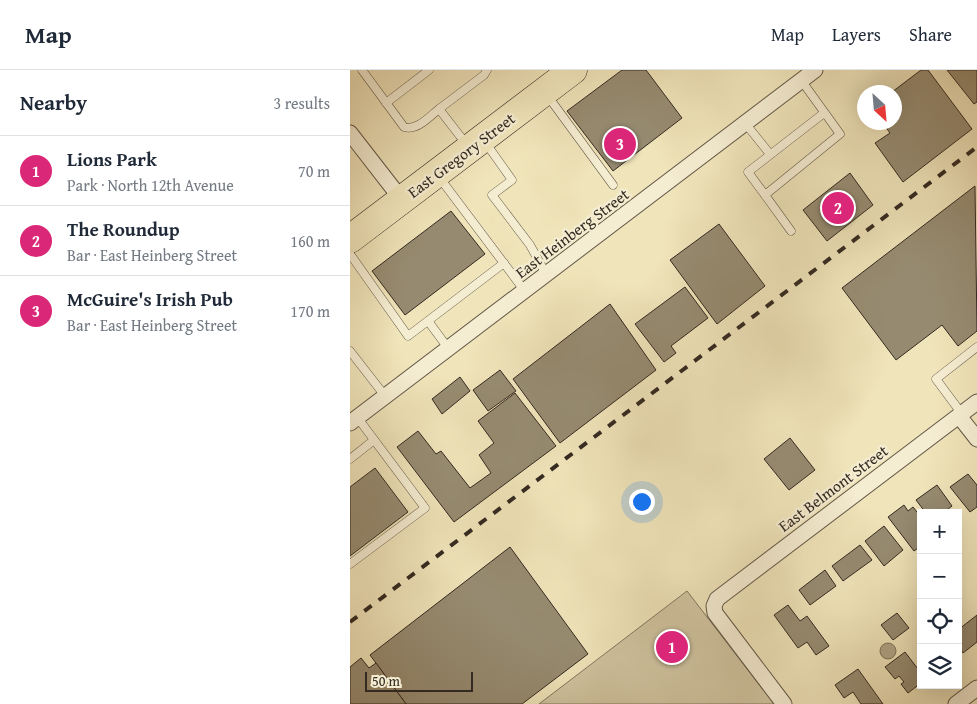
<!DOCTYPE html>
<meta charset="utf-8">
<style>
body{margin:0;font-family:"Gentium Book Plus",serif;background:#f6f6f7;color:#1f2937}
.controls{position:absolute;right:15px;bottom:15px;display:grid;overflow:hidden;border-radius:0px;box-shadow:0 5px 20px #0002}
.controls button{width:45px;height:45px;display:grid;place-items:center;padding:0;border:0;border-bottom:1px solid #e0e1e3;background:#fff;color:#1f2937;font:25px sans-serif}
.compass{position:absolute;left:507px;top:15px;width:45px;height:45px;border-radius:50%;background:#fff;box-shadow:0 5px 20px #0002;rotate:154deg}
.scale{position:absolute;left:15px;bottom:12px;width:108px;box-sizing:border-box;padding-left:5px;border:2px solid #342a21;border-top:0;font-size:14px;line-height:18px;white-space:nowrap;color:#342a21;-webkit-text-stroke:4px #f5edd2;paint-order:stroke}
.you{position:absolute;left:291px;top:431px;width:18px;height:18px;margin:-12px;border:4px solid #fff;border-radius:50%;background:#1a73e8;box-shadow:0 0 0 8px #1a73e833}
.badge{display:grid;place-items:center;width:32px;height:32px;border-radius:50%;background:#db2777;color:#fff;font-size:16px;font-weight:700}
.pin{position:absolute;translate:-50% -50%;border:2px solid #fff;box-shadow:0 1px 5px #0006}
.list{margin:0;padding:0;list-style:none}
h2{display:flex;justify-content:space-between;align-items:center;height:65px;margin:0;padding:0 20px;font-size:21px}
h2 small{font-size:16px;font-weight:400;color:#747a83}
.list li{display:grid;grid-template-columns:32px 1fr auto;gap:15px;align-items:center;box-sizing:border-box;height:70px;padding:0 20px;border-top:1px solid #e0e1e3}
.list b{display:block;font-size:19px;white-space:nowrap}
.list p{margin:0;font-size:16px;white-space:nowrap;color:#747a83}
.list em{font-size:16px;font-style:normal;color:#747a83}
.icon{flex:none;width:28px;height:28px;fill:none;stroke:currentColor;stroke-width:2;stroke-linecap:round;stroke-linejoin:round}
.map{position:relative;flex:none;width:627px;height:634px;overflow:hidden}
header{display:flex;align-items:center;gap:30px;box-sizing:border-box;height:70px;padding:0 25px;background:#fff;border-bottom:1px solid #e0e1e3}
header strong{font-size:24px}
nav{display:flex;gap:28px;margin-inline-start:auto;font-size:18px}
main{display:flex}
aside{flex:1;background:#fff}
.map>svg:first-child{display:block}
</style>
<header>
<strong>Map</strong>
<nav><a>Map</a><a>Layers</a><a>Share</a></nav>
</header>
<main>
<aside>
<h2>Nearby<small>3 results</small></h2>
<ul class="list">
<li><span class="badge">1</span><div><b>Lions Park</b><p>Park · North 12th Avenue</p></div><em>70 m</em></li>
<li><span class="badge">2</span><div><b>The Roundup</b><p>Bar · East Heinberg Street</p></div><em>160 m</em></li>
<li><span class="badge">3</span><div><b>McGuire's Irish Pub</b><p>Bar · East Heinberg Street</p></div><em>170 m</em></li>
</ul>
</aside>
<div class="map">
<svg width="627" height="634" viewBox="0 0 627 634">
<rect width="100%" height="100%" fill="#f0e4ba"/>
<filter id="stains"><feTurbulence type="fractalNoise" baseFrequency=".004" numOctaves="4"/><feColorMatrix values="0 0 0 0 .2 0 0 0 0 .09 0 0 0 0 .02 0 0 0 .5 -.17"/></filter>
<radialGradient id="worn" r=".72"><stop offset=".6" stop-color="#630" stop-opacity="0"/><stop offset="1" stop-color="#630" stop-opacity=".3"/></radialGradient>
<polygon fill="#d0c4a0" stroke="#827760" points="337,521 424,634 189,634"/>
<circle fill="#b0a586" stroke="#7e745e" cx="538" cy="581" r="8"/>
<g fill="#968b71" stroke="#342a21">
<polygon points="272,0 296,0 332,48 263,101 217,41"/>
<polygon points="571,0 578,0 622,59 553,112 525,73 540,63 532,52 544,52 544,22 542,22"/>
<polygon points="597,0 627,0 627,32 624,34"/>
<polygon points="500,103 523,135 477,171 453,140"/>
<polygon points="625,116 627,261 608,276 592,255 546,290 492,218"/>
<polygon points="101,141 135,184 55,245 22,201"/>
<polygon points="369,154 415,216 367,254 320,190"/>
<polygon points="335,217 358,248 321,276 326,283 314,292 285,254"/>
<polygon points="260,234 306,300 210,373 163,309"/>
<polygon points="150,300 166,321 138,341 123,320"/>
<polygon points="110,307 120,321 92,344 82,329"/>
<polygon points="165,323 206,376 104,452 47,377 68,361 86,384 91,381 120,418 141,403 129,385 144,373 128,351"/>
<polygon points="440,368 465,400 439,420 414,389"/>
<polygon points="25,398 58,442 0,486 0,417"/>
<polygon points="618,404 627,415 627,437 620,442 600,417"/>
<polygon points="587,415 602,436 593,443 576,443 566,430"/>
<polygon points="554,435 558,441 563,437 571,447 571,476 564,481 538,447"/>
<polygon points="534,456 553,480 534,496 515,471"/>
<polygon points="510,475 522,490 493,511 482,496"/>
<polygon points="160,477 238,584 172,634 56,634 20,585"/>
<polygon points="475,500 486,516 460,535 449,520"/>
<polygon points="438,535 450,551 457,546 479,576 466,585 457,572 448,578 424,545"/>
<polygon points="547,543 559,558 543,570 531,555"/>
<polygon points="627,545 627,572 613,583 608,576 608,560"/>
<polygon points="555,582 571,603 571,613 558,623 551,614 554,612 549,606 545,609 535,597"/>
<polygon points="11,588 19,598 26,593 56,634 0,634 0,597"/>
<polygon points="508,599 533,634 511,634 503,622 494,628 485,615"/>
</g>
<g fill="none" stroke-linecap="round" stroke-linejoin="round">
<g stroke="#635847" stroke-width="9">
<g id="lane">
<path d="M 12,0 L 54,57 C 67,61 79,47 89,39 L 117,75"/>
<polyline points="197,25 263,115"/>
<polyline points="36,33 79,0"/>
<polyline points="89,39 134,5 137,0"/>
<polyline points="395,53 420,84"/>
<polyline points="135,72 162,110 142,125 180,175 196,204"/>
<polyline points="89,107 174,220"/>
<polyline points="415,125 398,102 474,43"/>
<polyline points="441,161 415,125 490,64 451,10"/>
<polyline points="0,184 58,266 154,193"/>
<polyline points="78,251 98,278"/>
<polyline points="0,281 35,326"/>
<polyline points="612,344 586,309 627,277"/>
<polyline points="0,389 24,370"/>
<polyline points="0,494 75,438 7,347"/>
</g>
</g>
<g stroke="#635847" stroke-width="17">
<g id="street">
<polyline points="0,63 52,130"/>
<polyline points="609,346 627,369"/>
<polyline points="0,353 465,0"/>
<polyline points="434,634 365,543 364,536 367,529 627,332"/>
<polyline points="606,634 627,618"/>
</g>
</g>
<g stroke="#342a21" stroke-width="29">
<polyline id="highway" points="0,169 223,0"/>
</g>
<use href="#lane" stroke="#f5edd2" stroke-width="8"/>
<use href="#street" stroke="#f5edd2" stroke-width="15"/>
<use href="#highway" stroke="#f0e4ba" stroke-width="28"/>
<polyline stroke="#342a21" stroke-width="4" stroke-dasharray="9 9" stroke-linecap="butt" points="0,552 627,77"/>
</g>
<g text-anchor="middle" dominant-baseline="central" stroke-width="4.5" stroke-linejoin="round" paint-order="stroke">
<g font-size="16" fill="#342a21" stroke="#f5edd2">
<text transform="translate(111 85) rotate(-37)">East Gregory Street</text>
<text transform="translate(222 163) rotate(-37)">East Heinberg Street</text>
<text transform="translate(483 418) rotate(-37)">East Belmont Street</text>
</g>
</g>
<rect width="100%" height="100%" filter="url(#stains)"/>
<rect width="100%" height="100%" fill="url(#worn)"/>
</svg>
<div class="controls">
<button>+</button>
<button>−</button>
<button><svg class="icon" aria-label="locate" viewBox="0 0 24 24"><circle cx="12" cy="12" r="6"/><path d="M12 2v4M12 18v4M2 12h4M18 12h4"/></svg></button>
<button><svg class="icon" aria-label="layers" viewBox="0 0 24 24"><path d="M12 4l9 5-9 5-9-5zM3 14l9 5 9-5"/></svg></button>
</div>
<svg class="compass" viewBox="-18 -18 36 36"><path d="M0-13l5 13h-10z" fill="#e53935"/><path d="M0 13l5-13h-10z" fill="#747a83"/></svg>
<div class="scale">50 m</div>
<div class="you"></div>
<div class="pin badge" style="left:322px;top:577px">1</div>
<div class="pin badge" style="left:488px;top:138px">2</div>
<div class="pin badge" style="left:270px;top:74px">3</div>
</div>
</main>
